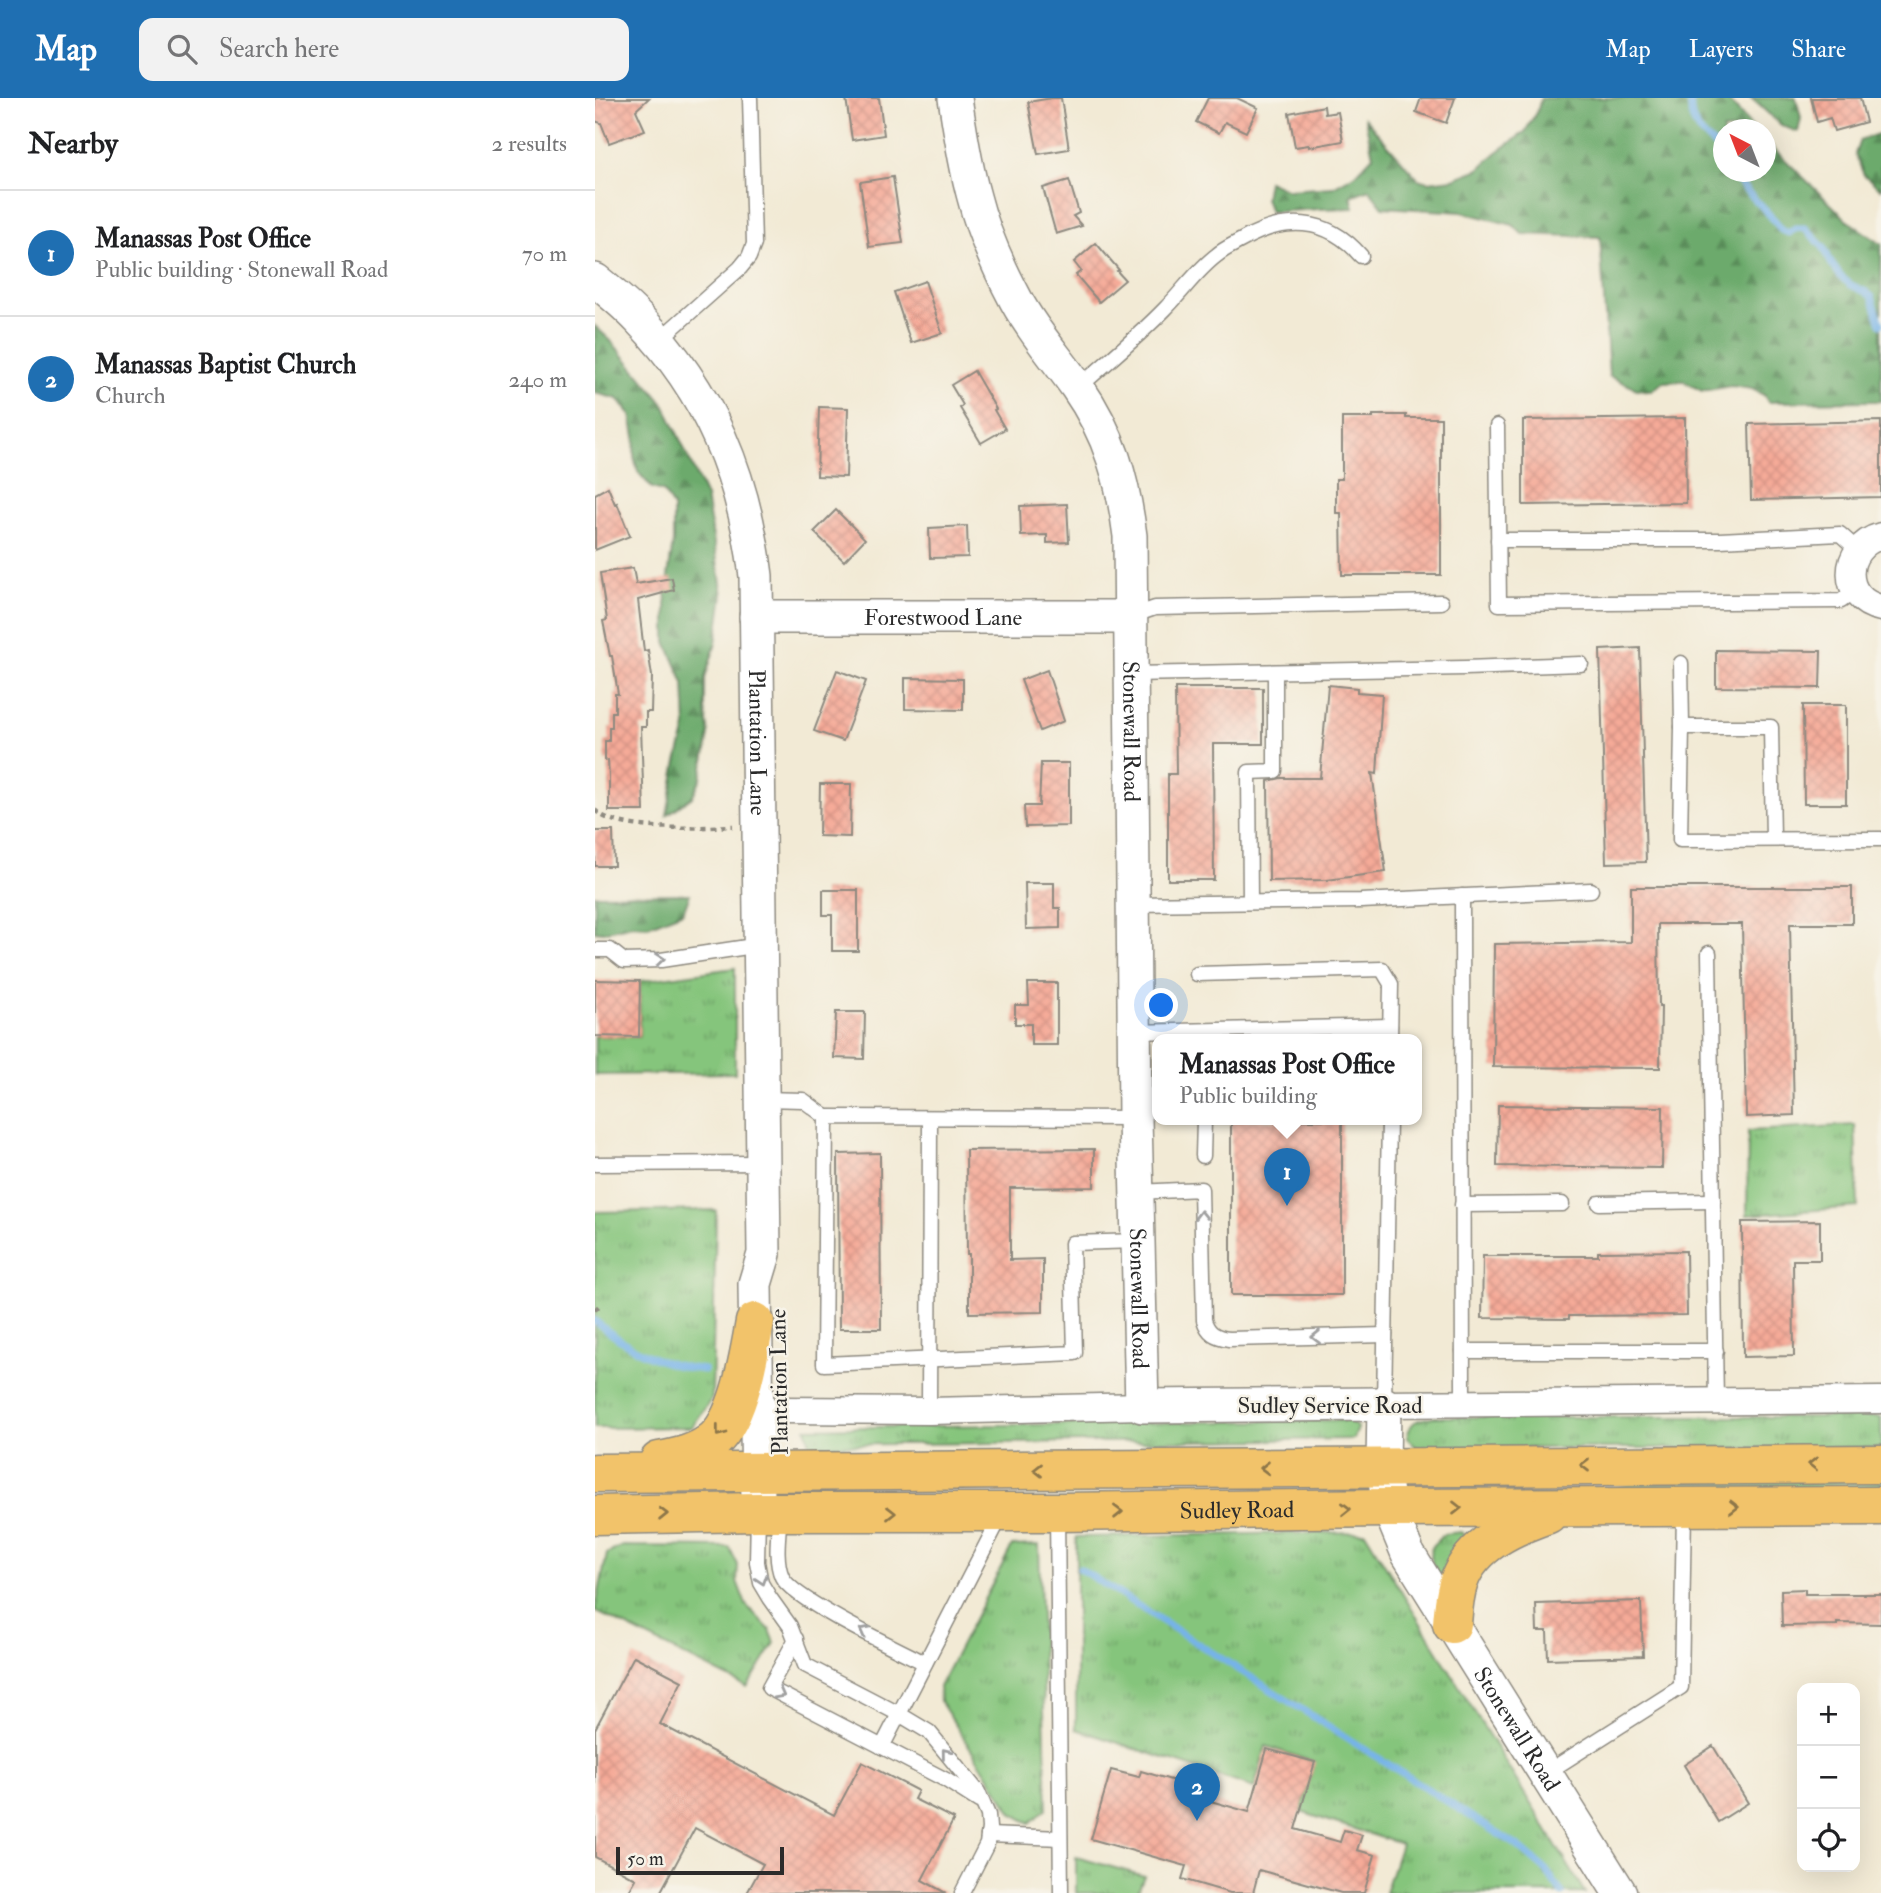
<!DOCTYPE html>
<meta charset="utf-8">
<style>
body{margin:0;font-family:"IM FELL Double Pica",serif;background:#f2f2f2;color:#202124}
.controls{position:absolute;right:21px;bottom:21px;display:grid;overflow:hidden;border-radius:14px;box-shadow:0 7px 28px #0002}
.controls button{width:63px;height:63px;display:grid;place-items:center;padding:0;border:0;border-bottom:2px solid #e0e0e0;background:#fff;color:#202124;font:35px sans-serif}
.compass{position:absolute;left:1118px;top:21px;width:63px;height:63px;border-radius:50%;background:#fff;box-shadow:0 7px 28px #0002;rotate:318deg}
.scale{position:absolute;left:21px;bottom:18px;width:168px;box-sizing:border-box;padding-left:7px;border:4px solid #2b2b2b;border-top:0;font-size:19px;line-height:24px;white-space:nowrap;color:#2b2b2b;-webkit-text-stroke:5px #f7f3e8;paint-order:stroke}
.you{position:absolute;left:567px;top:908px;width:24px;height:24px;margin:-18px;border:5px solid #fff;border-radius:50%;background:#1a73e8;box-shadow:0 0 0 10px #1a73e833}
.badge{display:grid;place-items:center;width:46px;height:46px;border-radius:50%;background:#1f6fb2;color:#fff;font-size:23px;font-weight:700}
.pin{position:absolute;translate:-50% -58px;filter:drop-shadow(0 2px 4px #0008)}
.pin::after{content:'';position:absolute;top:37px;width:24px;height:21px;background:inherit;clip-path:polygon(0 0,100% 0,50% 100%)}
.popup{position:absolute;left:557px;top:936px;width:270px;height:91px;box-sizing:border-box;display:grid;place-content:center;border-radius:14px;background:#fff;filter:drop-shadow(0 2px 5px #0005);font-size:23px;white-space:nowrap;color:#757577}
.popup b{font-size:26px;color:#202124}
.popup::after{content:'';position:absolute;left:50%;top:100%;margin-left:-14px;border:14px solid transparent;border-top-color:#fff}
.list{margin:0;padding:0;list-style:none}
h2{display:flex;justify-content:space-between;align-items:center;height:91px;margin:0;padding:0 28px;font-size:30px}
h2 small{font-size:23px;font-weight:400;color:#757577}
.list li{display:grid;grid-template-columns:46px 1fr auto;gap:21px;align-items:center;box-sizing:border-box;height:126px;padding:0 28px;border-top:2px solid #e0e0e0}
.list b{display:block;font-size:26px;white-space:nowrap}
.list p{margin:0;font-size:23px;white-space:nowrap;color:#757577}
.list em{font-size:23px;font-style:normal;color:#757577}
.icon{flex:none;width:38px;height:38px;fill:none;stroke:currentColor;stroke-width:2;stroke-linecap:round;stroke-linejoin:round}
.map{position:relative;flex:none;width:1286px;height:1795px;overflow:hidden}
header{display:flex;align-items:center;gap:42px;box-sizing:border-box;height:98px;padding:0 35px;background:#1f6fb2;color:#fff}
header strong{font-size:33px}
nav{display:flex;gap:38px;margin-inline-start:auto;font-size:24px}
.search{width:490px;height:63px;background:#f2f2f2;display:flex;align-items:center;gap:18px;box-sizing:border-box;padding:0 24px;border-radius:14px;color:#757577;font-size:26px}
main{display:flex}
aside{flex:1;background:#fff}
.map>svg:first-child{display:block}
</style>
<header>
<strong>Map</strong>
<div class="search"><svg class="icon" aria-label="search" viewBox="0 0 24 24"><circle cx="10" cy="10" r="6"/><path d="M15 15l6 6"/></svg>Search here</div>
<nav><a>Map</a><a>Layers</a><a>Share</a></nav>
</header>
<main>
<aside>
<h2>Nearby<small>2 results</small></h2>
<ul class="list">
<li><span class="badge">1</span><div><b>Manassas Post Office</b><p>Public building · Stonewall Road</p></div><em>70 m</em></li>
<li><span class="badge">2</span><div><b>Manassas Baptist Church</b><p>Church</p></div><em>240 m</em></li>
</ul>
</aside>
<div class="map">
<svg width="1286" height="1795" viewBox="0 0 1286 1795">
<defs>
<pattern id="grass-tufts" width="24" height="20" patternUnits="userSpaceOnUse" patternTransform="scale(1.75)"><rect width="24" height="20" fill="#85c57c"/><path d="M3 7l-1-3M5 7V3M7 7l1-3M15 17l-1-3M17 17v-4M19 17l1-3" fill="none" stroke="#6da066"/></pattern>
<pattern id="forest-firs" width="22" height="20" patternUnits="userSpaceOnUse" patternTransform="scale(1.75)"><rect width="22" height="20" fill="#6caa6c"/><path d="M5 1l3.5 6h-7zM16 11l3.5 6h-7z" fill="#598b59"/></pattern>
<pattern id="building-cross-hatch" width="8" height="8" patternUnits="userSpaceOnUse" patternTransform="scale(1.75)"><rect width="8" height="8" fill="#f5aa98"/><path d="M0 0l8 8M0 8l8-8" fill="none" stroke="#d29283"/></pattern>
</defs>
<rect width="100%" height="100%" fill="#f7f3e8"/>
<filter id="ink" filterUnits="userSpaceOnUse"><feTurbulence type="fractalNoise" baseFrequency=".0143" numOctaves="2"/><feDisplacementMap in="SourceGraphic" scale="14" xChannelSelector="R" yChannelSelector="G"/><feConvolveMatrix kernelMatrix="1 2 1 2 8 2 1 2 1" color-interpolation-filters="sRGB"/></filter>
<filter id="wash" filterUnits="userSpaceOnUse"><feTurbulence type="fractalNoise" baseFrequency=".00686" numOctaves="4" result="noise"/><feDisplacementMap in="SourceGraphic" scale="28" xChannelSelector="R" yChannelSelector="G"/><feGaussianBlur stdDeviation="1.57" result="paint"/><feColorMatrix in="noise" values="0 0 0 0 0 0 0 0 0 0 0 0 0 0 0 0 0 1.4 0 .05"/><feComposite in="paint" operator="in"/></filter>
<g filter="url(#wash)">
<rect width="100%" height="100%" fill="#f2ead5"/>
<g fill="url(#grass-tufts)" stroke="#587854" stroke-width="2">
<polygon points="140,870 140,975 0,977 0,938 44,939 45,883"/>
<polygon points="1260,1027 1263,1109 1152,1117 1153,1033"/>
<polygon points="121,1112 117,1300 97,1329 0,1330 0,1114"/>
<path d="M 838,1319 L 1286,1319 L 1286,1350 L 822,1350 L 812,1340 C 815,1322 822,1322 838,1319 Z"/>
<polygon points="753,1322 763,1330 759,1341 215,1347 211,1330"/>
<polygon points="1286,1380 1286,1397 999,1397 1053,1381"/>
<polygon points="770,1434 990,1795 790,1795 806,1746 706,1714 719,1664 671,1648 659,1690 481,1631 481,1439"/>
<polygon points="866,1434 875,1444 851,1482 840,1472 835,1459 837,1448 849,1436"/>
<polygon points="444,1447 452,1710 435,1725 418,1716 345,1603 344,1589 417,1448"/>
<polygon points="27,1448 134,1449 143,1467 142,1483 151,1507 175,1532 180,1545 152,1589 0,1513 12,1456"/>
<polygon points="481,1759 549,1778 542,1795 481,1795"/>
</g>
<g fill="url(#forest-firs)" stroke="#4c6a4c" stroke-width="2">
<polygon points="946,0 1131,0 1159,31 1128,32 1128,74 1170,74 1171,43 1253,123 1286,146 1286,303 1173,304 1169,297 1157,291 1137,288 1107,293 1088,283 1068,284 1056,293 1042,291 1014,278 1005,139 927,136 918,127 867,114 788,109 774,91 756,98 759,110 725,111 675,114 670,100 673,83 693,92 738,89 761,76 778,58 770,21 823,81 833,84 858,81 884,71 901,55 930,34 943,11"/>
<polygon points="1156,0 1201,0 1206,20 1203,34 1187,28"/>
<polygon points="1283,36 1286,37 1286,91 1269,77 1260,56 1265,42"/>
<polygon points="0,228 16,243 69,306 111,399 128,497 121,545 110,580 110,611 114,636 106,680 97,699 72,717 81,668 91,629 89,585 71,544 71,492 78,444 78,409 68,393 57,390 43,374 39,358 40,338 36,317 23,301 0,295"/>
<polygon points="95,796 88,814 53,828 37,827 8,834 0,833 0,797"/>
</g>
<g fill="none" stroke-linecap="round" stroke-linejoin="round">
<g stroke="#76b3e8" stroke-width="7">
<path d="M 1096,0 C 1093,34 1111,35 1128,57"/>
<path d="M 1137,74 C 1150,96 1173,110 1186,132 L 1194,135 L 1200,130 L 1210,130 L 1229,150 L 1236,165 L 1246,179 L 1256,187 L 1271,194 L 1277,199 L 1286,226"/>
<path d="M 0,1223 C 35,1252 63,1267 109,1272"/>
<polyline points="485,1471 924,1749 951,1772 967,1795"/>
</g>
</g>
<g id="blocks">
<g fill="url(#building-cross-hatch)">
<polygon points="0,0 54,0 41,12 50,32 14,45 6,25 0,23"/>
<polygon points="251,0 284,0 289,37 257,42"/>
<polygon points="457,0 466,0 474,51 443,56 433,4"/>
<polygon points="613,0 642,0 663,10 651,34 630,24 624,35 601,24"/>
<polygon points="826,0 860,0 851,25 821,14"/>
<polygon points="1216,0 1265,0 1271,24 1239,33 1235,20 1222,24"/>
<polygon points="729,8 730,16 743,14 748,43 714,49 714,47 700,49 694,15"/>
<polygon points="298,79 308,145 274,149 265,84"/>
<polygon points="474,82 484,115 478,118 487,128 461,136 448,90"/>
<polygon points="501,145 524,172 522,173 530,182 504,204 481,177 486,173 479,164"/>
<polygon points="330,183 347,235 316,245 299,194"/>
<polygon points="379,273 401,311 399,312 410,331 386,345 365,310 368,307 356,287"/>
<polygon points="224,309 253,310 251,379 222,378"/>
<polygon points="778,317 811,317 811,320 846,320 846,477 747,477 746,415 741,415 741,381 747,381 747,320 778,320"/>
<polygon points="1090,320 1091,405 928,407 928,322"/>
<polygon points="1286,323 1286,399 1156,402 1154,326"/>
<polygon points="13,389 20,406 22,405 35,438 0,452 0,396"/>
<polygon points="472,406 474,444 452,445 452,437 426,438 425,408"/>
<polygon points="241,412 270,441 249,463 219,434"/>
<polygon points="372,428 373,459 335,460 334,430"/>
<polygon points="38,470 41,486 77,480 79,492 43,502 49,553 53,552 57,578 56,614 51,614 51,629 46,629 49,713 14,713 14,679 13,662 10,663 10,643 14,643 14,629 17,629 17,614 20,614 20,596 23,596 17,558 15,558 8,523 12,522 5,475"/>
<polygon points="1045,550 1051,764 1011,765 1005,552"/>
<polygon points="1121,552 1226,553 1225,590 1121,589"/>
<polygon points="242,572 271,583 248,643 219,633"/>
<polygon points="452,572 469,623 445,633 426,582"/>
<polygon points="310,580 368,581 368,612 310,611"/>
<polygon points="733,587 762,590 762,594 787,596 782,676 777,675 791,774 732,782 674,783 673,683 686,680 725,680"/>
<polygon points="580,590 668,590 668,646 618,646 619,782 573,782 573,676 581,676"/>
<polygon points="1208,607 1251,607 1251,706 1209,706"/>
<polygon points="446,665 474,665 474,728 430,729 429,708 444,708"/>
<polygon points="225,686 256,686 255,739 224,738"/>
<polygon points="0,733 18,733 19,768 0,768"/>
<polygon points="430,785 459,785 459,810 465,810 465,830 431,831"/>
<polygon points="1036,789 1257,789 1257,826 1195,826 1199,1017 1151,1019 1147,826 1063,826 1064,908 1066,908 1065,970 898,969 899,846 1036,844"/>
<polygon points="228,792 263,792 263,853 237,853 237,817 228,817"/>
<polygon points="0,882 45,883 44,939 0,938"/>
<polygon points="433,885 462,885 462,947 436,947 436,926 420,926 420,907 434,907"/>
<polygon points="241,914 270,914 269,961 239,960"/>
<polygon points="903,1007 1068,1009 1067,1070 902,1068"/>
<rect x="636" y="1022" width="111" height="175"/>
<polygon points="499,1051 499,1089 415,1090 415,1162 448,1161 448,1214 374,1215 374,1156 372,1156 371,1052"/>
<polygon points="285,1055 286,1231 244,1231 243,1056"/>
<polygon points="1225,1123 1225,1162 1198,1162 1199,1258 1148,1259 1147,1124"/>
<polygon points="1091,1153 1092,1217 974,1218 974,1221 887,1220 888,1158 1003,1158 1003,1154"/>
<polygon points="1210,1491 1210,1496 1286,1496 1286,1526 1242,1525 1242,1527 1187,1528 1186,1492"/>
<polygon points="1046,1503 1048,1558 953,1561 952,1533 942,1533 941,1506"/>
<polygon points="39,1558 87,1583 65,1626 239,1717 267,1664 323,1693 319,1701 359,1721 327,1782 351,1795 152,1795 168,1766 100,1730 65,1795 33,1795 41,1781 0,1759 0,1631"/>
<polygon points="1118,1648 1153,1705 1123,1724 1089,1667"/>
<polygon points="672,1651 720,1664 700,1731 745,1744 749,1732 767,1737 762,1752 780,1757 769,1795 746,1795 664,1772 658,1795 635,1795 587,1781 591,1768 496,1741 516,1672 544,1679 546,1673 586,1685 584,1694 654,1714"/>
</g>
</g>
</g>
<g filter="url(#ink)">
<use href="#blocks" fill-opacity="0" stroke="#8e8a80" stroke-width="2"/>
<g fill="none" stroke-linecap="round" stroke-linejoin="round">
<g stroke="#8e8a80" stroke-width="17">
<g id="service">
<polyline points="63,243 145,170 154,159 159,146 155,0"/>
<path d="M 483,290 C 512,264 543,239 570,211 C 588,193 602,172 622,157 C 629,151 638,147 645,143 C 688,118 732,118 766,158"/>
<polyline points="902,328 904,506 1246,503 1260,493"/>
<polyline points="903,442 1125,442 1245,436 1263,452"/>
<polyline points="537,518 560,510 846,504"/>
<polyline points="1086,565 1087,629"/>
<polyline points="536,576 870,570 986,566"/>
<polyline points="1178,741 1176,629 1087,629 1085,742 1286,741"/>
<polyline points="867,798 868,1306"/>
<polyline points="655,804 654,674 680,673 680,574"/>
<polyline points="539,806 766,803 996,792"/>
<polyline points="0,852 15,852 29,863 66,862 165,847"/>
<polyline points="1114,855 1121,1304"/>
<polyline points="602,876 787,871 796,886 795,942"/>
<polyline points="540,934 795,928"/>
<polyline points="167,1001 208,1002 231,1019"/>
<polyline points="540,1020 231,1019 229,1266 480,1255 477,1145 543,1143"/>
<polyline points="608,1058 609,1022"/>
<polyline points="0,1066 168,1065"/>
<path d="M 542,1094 L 606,1091 L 609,1222 C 613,1235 620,1239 634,1241 L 790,1237"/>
<polyline points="1004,1105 1118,1103"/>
<polyline points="867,1107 967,1106"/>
<polyline points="868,1253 1121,1253"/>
<polyline points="789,1306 794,1022"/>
<polyline points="334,1313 335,1020"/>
<path d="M 185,1414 C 184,1434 179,1461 187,1479 C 198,1502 302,1551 330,1565"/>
<polyline points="163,1415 162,1464 166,1485 175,1500 195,1528 210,1567 304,1616 334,1634 383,1694 393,1717 394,1730 392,1746 367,1795"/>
<polyline points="462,1416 466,1795"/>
<polyline points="201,1541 174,1590 351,1682 384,1703"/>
<polyline points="287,1649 407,1416"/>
<polyline points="951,1675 1086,1589 1089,1412"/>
<polyline points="393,1737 465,1740"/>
</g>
</g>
<g stroke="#8e8a80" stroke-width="29">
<g id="minor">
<path d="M 1286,438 C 1246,449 1245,502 1286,510"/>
<polyline points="789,1306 1286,1302"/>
<polyline points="185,1312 334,1313 547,1308"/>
</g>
</g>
<g stroke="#8e8a80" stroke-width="36">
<g id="tertiary">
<path id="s1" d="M 360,0 C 365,33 370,67 379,99 C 388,135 404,170 421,202 C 438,234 462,260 482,289 C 515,336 528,382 535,438 L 540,1020 L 547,1308 L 789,1306 L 788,1368 L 794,1410 L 813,1456 L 1025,1795"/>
<path id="s2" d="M 0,182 C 15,194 31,207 44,221 C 115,294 149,379 161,478 L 169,1156 L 160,1186 L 163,1401"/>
<path id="s3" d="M 161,519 L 535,519"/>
</g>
</g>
<g stroke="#8e8a80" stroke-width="41">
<g id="primary">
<path d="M 64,1363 C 82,1360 100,1356 115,1345 C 144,1325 154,1257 160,1224"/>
<polyline points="0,1375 1286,1366"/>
<path id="s4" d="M 0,1417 L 163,1414 L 462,1414 L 794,1410 L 1286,1408"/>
<path d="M 857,1526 C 858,1512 859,1497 864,1483 C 877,1446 918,1428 953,1416"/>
</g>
</g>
<g stroke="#8e8a80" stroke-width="4.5" stroke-dasharray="5 5" stroke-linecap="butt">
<path d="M 0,712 C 23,736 106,729 138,728"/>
<polyline points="0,1212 4,1208"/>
</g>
<use href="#service" stroke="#fff" stroke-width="14"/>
<use href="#minor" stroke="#fff" stroke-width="26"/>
<use href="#tertiary" stroke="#fff" stroke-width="33"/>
<use href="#primary" stroke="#f2c36a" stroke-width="38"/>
</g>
<defs><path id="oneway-chevron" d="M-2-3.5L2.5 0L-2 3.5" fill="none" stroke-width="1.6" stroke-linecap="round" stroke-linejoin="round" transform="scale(1.75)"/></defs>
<g stroke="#a0a0a0">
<use href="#oneway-chevron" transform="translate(65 861) rotate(-5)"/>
<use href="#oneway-chevron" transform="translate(606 1117) rotate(-91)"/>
<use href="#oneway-chevron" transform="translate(721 1239) rotate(179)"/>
<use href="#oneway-chevron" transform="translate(167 1482) rotate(72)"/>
<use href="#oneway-chevron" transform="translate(269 1533) rotate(-152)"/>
<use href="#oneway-chevron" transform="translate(185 1596) rotate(28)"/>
<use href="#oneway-chevron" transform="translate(351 1655) rotate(-129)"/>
</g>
<g stroke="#8e774a">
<use href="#oneway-chevron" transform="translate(125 1334) rotate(128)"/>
<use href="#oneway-chevron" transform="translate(1218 1366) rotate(180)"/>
<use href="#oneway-chevron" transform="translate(990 1367) rotate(180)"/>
<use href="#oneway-chevron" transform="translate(670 1370) rotate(179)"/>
<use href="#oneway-chevron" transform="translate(443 1372) rotate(180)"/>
<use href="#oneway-chevron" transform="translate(1139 1409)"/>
<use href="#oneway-chevron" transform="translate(862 1410)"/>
<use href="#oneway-chevron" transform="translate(751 1411) rotate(-1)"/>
<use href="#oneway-chevron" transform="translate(523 1414) rotate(-1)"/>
<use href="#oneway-chevron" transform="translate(296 1415)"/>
<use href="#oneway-chevron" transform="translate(68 1416) rotate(-1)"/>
</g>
</g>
<g text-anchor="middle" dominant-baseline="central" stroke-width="5" stroke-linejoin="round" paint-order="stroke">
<g font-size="23" fill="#2b2b2b" stroke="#f7f3e8">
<text stroke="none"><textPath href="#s3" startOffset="187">Forestwood Lane</textPath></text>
<text stroke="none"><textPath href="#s1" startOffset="674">Stonewall Road</textPath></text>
<text stroke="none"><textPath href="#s2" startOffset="513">Plantation Lane</textPath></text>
<text stroke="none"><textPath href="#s1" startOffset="1241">Stonewall Road</textPath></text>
<text transform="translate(184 1284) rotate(-91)">Plantation Lane</text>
<text x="735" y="1307">Sudley Service Road</text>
<text stroke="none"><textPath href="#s4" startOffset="642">Sudley Road</textPath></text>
<text stroke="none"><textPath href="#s1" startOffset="1951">Stonewall Road</textPath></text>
</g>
</g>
</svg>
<div class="controls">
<button>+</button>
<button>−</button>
<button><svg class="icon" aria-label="locate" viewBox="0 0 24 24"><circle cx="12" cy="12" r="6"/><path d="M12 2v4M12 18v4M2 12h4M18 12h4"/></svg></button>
</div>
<svg class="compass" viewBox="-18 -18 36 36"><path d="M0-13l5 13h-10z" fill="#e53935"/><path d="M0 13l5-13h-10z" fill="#757577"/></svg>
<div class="scale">50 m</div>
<div class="you"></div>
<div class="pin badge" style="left:692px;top:1108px">1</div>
<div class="popup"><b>Manassas Post Office</b>Public building</div>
<div class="pin badge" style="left:602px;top:1723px">2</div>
</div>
</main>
